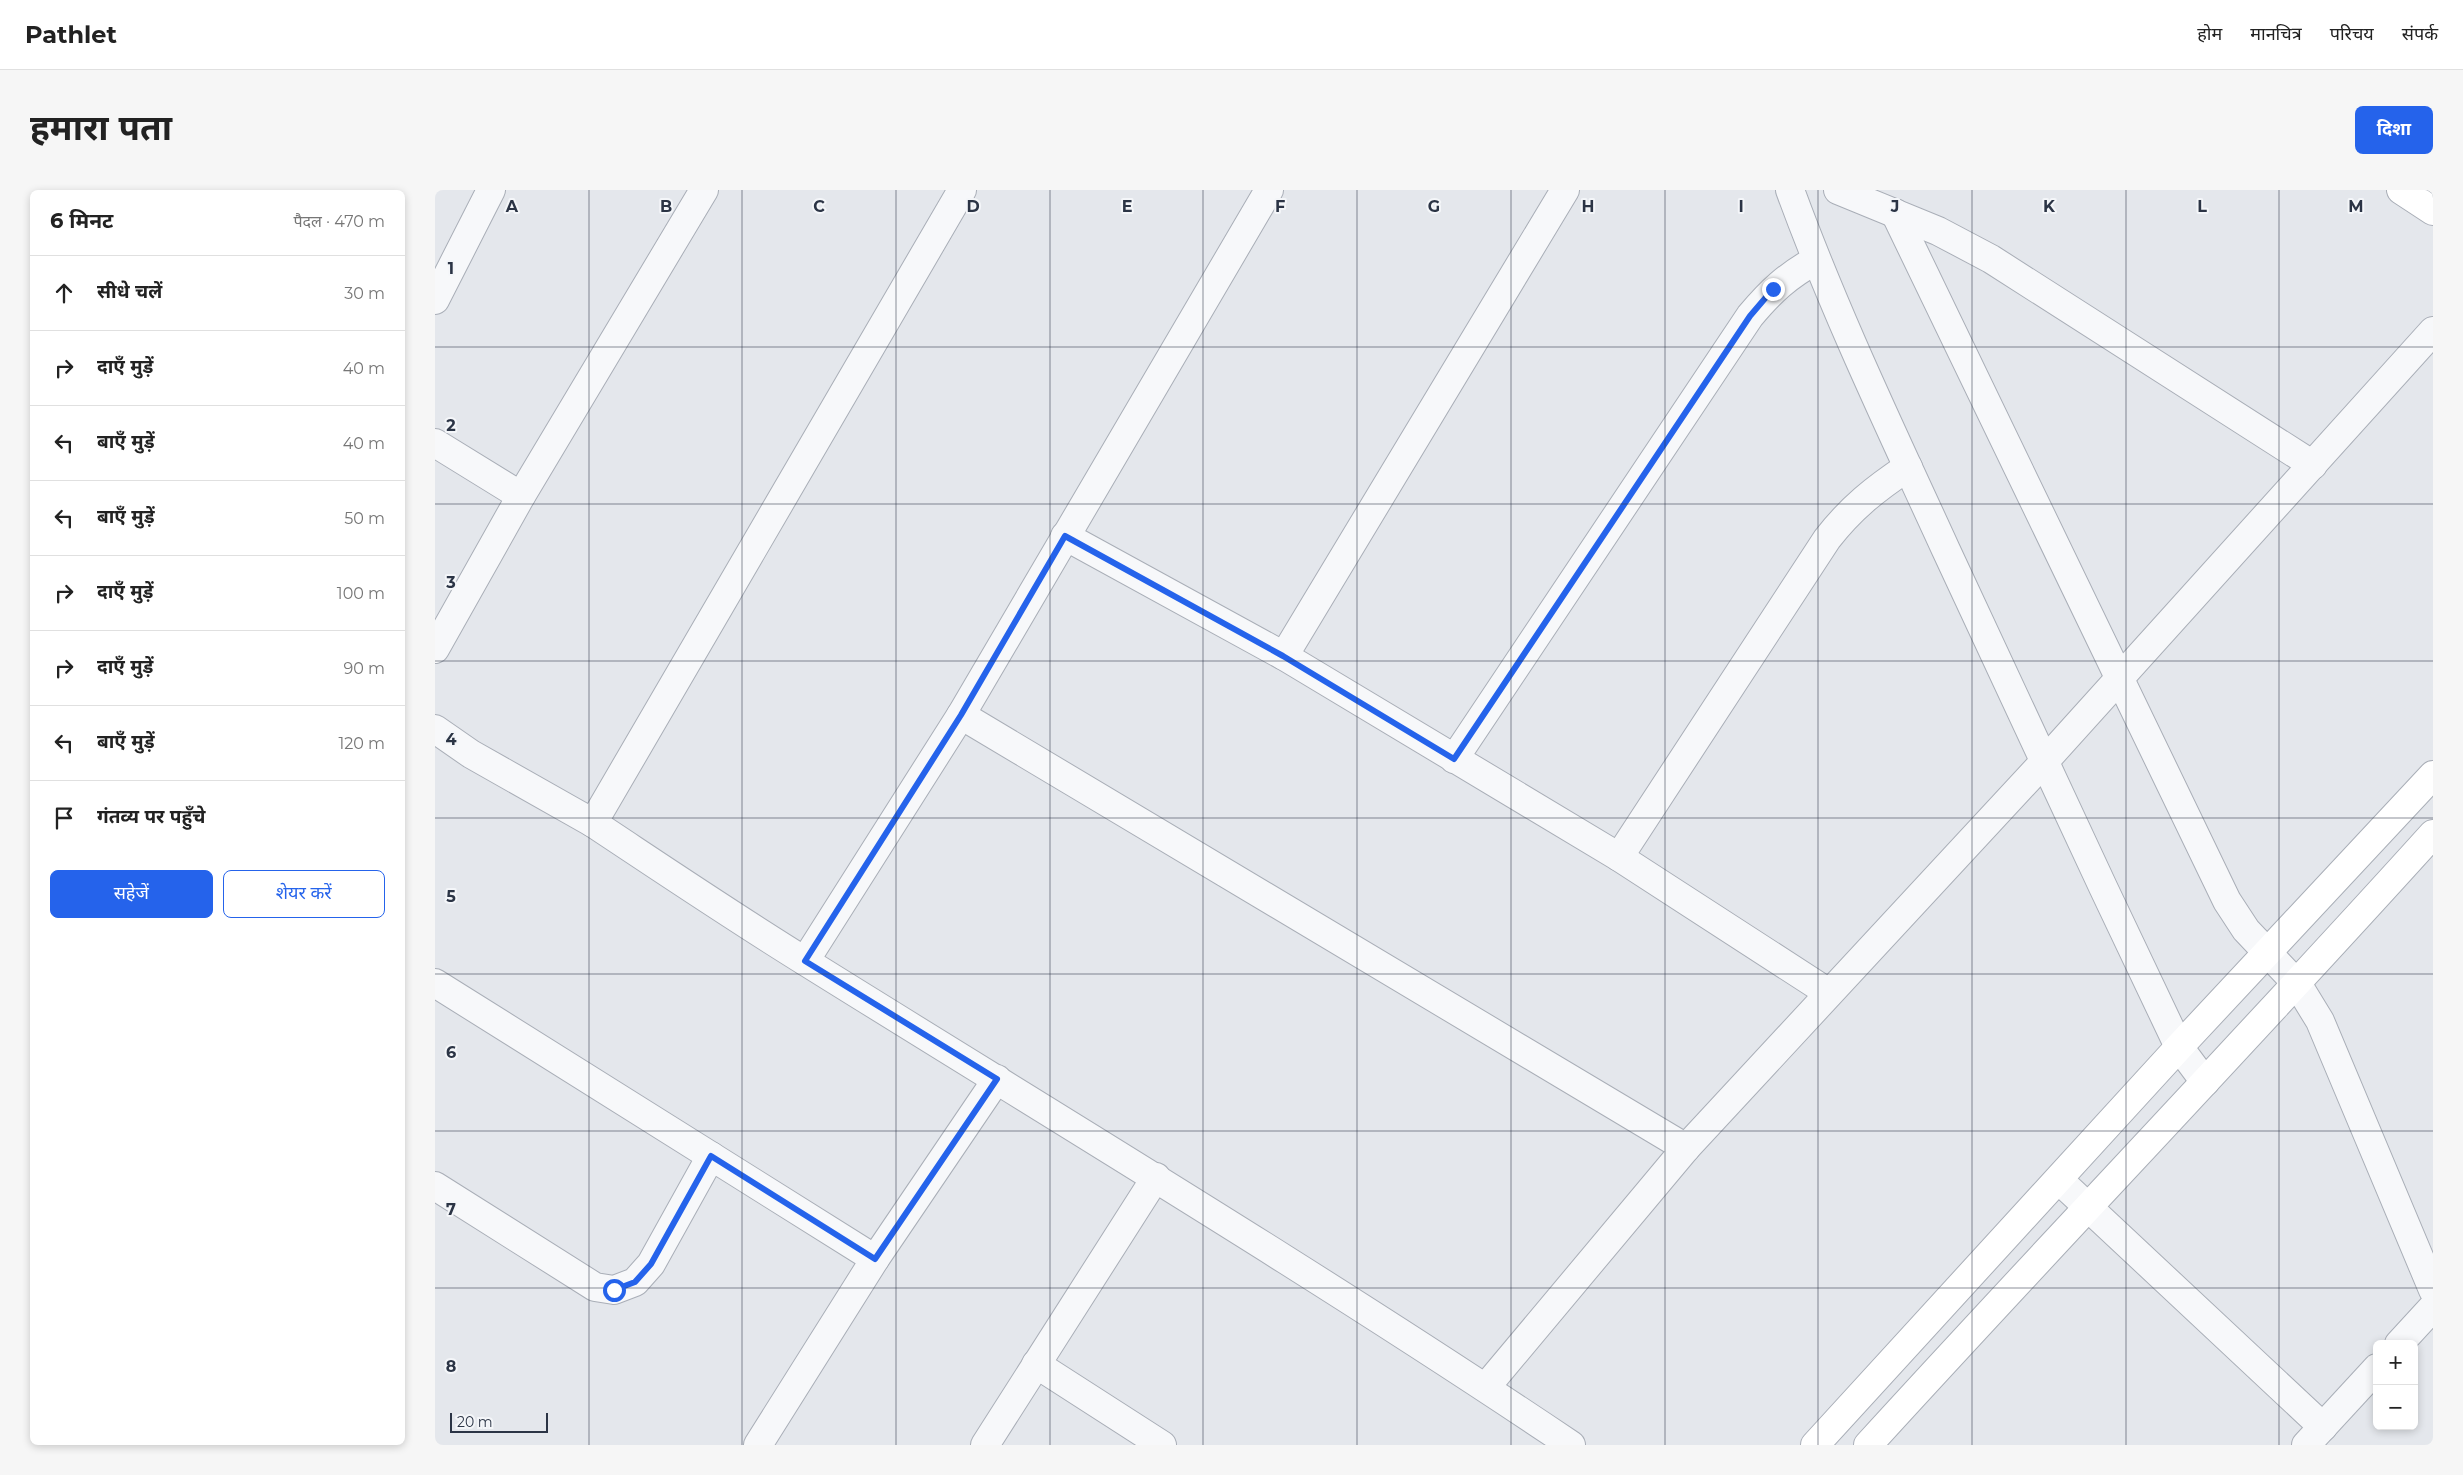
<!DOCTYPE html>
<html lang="hi">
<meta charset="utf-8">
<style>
body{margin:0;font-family:Montserrat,"Noto Sans Devanagari",sans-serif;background:#f6f6f6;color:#222}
.controls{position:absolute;right:15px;bottom:15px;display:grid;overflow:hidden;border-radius:8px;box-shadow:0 2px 8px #0003}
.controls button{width:45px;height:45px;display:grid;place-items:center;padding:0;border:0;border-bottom:1px solid #e0e0e0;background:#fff;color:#222;font:25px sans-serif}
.scale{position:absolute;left:15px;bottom:12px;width:98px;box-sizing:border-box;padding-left:5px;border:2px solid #2b3445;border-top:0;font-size:14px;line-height:18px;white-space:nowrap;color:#2b3445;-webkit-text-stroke:4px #f4f6f9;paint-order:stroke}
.stop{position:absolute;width:15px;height:15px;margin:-11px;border:4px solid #2563eb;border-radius:50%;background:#fff}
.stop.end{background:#2563eb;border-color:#fff;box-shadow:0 1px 5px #0008}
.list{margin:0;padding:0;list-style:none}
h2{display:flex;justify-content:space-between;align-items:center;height:65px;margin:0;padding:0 20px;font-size:21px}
h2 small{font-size:16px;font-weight:400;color:#767676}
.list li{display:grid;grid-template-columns:32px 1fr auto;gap:15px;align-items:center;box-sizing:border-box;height:75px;padding:0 20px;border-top:1px solid #e0e0e0}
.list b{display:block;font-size:19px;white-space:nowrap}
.list em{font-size:16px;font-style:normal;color:#767676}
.actions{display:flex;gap:10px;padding:15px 20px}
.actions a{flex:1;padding:11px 0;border:1px solid #2563eb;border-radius:8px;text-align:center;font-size:18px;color:#2563eb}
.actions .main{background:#2563eb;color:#fff}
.icon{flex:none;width:28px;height:28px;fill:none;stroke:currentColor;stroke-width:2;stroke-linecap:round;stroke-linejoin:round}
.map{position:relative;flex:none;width:1998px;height:1255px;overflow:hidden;border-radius:8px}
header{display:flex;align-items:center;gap:30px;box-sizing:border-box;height:70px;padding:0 25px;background:#fff;border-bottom:1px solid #e0e0e0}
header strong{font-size:24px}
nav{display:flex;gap:28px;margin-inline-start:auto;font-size:18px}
.intro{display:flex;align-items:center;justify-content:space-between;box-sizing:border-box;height:120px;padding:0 30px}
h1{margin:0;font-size:35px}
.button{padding:12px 22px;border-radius:8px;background:#2563eb;color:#fff;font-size:18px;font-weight:700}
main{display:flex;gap:30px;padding:0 30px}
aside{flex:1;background:#fff;border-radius:8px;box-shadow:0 2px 8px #0003}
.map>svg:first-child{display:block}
</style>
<header>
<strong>Pathlet</strong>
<nav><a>होम</a><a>मानचित्र</a><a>परिचय</a><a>संपर्क</a></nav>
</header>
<div class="intro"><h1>हमारा पता</h1><a class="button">दिशा</a></div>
<main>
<aside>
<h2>6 मिनट<small>पैदल · 470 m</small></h2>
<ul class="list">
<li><svg class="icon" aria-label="ahead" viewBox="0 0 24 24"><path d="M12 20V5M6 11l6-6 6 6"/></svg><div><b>सीधे चलें</b></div><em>30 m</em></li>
<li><svg class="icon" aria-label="right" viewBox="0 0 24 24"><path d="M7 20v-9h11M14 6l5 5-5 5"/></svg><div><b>दाएँ मुड़ें</b></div><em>40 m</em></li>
<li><svg class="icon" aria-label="left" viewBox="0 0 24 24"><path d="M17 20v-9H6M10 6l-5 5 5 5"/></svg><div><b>बाएँ मुड़ें</b></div><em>40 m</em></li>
<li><svg class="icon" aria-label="left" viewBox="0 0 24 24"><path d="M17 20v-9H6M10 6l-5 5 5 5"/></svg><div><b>बाएँ मुड़ें</b></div><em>50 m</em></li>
<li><svg class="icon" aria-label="right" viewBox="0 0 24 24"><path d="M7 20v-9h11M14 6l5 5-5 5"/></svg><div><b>दाएँ मुड़ें</b></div><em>100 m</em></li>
<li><svg class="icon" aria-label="right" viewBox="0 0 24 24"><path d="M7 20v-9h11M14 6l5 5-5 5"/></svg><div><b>दाएँ मुड़ें</b></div><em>90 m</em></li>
<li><svg class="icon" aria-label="left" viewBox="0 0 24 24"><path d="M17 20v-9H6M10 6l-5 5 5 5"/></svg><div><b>बाएँ मुड़ें</b></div><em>120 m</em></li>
<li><svg class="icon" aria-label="arrive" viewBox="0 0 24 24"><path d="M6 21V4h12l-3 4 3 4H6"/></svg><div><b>गंतव्य पर पहुँचे</b></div></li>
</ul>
<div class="actions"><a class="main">सहेजें</a><a>शेयर करें</a></div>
</aside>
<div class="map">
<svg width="1998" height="1255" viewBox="0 0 1998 1255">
<rect width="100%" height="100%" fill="#e4e7ec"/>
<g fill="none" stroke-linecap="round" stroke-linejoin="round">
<g stroke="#a9aeb7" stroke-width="30">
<g id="street">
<path d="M 527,0 L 158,633 C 229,680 300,728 373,773 C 628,932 886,1087 1136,1255"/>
<path d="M 1355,0 C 1400,123 1457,242 1511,360 C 1588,527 1665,692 1744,857 L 1770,892"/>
<polyline points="1403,0 1503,41 1556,69 1878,275"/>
<polyline points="1460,23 1792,711 1811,740 1863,795 1885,831 1998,1100"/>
<polyline points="0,110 56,0"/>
<polyline points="0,253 86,306"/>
<polyline points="630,346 849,466 1184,667 1394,803"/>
<polyline points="0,459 86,306 269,0"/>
<polyline points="849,466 1130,0"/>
<polyline points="526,525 1251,958"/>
<polyline points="0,539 36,564 158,633"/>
<path d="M 1019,569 L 1315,126 C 1336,101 1352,86 1381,70"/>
<path d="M 1184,667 L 1392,349 C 1416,318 1440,299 1473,277"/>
<polyline points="370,771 526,525 834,0"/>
<polyline points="0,793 440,1069"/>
<polyline points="1624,990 1888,1237"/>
<polyline points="0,996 160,1097 179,1100 200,1092 216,1074 276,966"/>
<polyline points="1964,1154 1998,1117"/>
<polyline points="601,1174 727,1255"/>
<polyline points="1051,1197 1251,958 1609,572 1998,141"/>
<polyline points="323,1255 440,1069 562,889"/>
<polyline points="550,1255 721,987"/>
<polyline points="1871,1255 1942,1178"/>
</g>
</g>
<g stroke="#a9aeb7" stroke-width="30">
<g id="secondary">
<polyline points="1966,0 1998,21"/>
<polyline points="1380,1255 1744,857 1998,585"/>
<path d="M 1433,1255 C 1620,1050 1812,850 1998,644"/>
</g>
</g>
<use href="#street" stroke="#f7f8fa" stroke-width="28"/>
<use href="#secondary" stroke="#fff" stroke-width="28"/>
</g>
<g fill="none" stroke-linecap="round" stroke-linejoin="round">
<polyline stroke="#2563eb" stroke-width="6" points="179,1100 200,1092 216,1074 276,966 440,1069 562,889 370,771 526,525 630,346 848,466 1019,569 1315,126 1338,99"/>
</g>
<path fill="none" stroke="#2b3445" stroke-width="1" stroke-opacity="0.55" d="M 154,0 L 154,1255M 307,0 L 307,1255M 461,0 L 461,1255M 615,0 L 615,1255M 768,0 L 768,1255M 922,0 L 922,1255M 1076,0 L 1076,1255M 1230,0 L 1230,1255M 1383,0 L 1383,1255M 1537,0 L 1537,1255M 1691,0 L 1691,1255M 1844,0 L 1844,1255M 0,157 L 1998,157M 0,314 L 1998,314M 0,471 L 1998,471M 0,628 L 1998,628M 0,784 L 1998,784M 0,941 L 1998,941M 0,1098 L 1998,1098"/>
<g font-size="16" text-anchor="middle" font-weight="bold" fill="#2b3445" stroke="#f4f6f9" stroke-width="4" stroke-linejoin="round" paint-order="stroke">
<text x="77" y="22">A</text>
<text x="231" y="22">B</text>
<text x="384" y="22">C</text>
<text x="538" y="22">D</text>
<text x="692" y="22">E</text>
<text x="845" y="22">F</text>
<text x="999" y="22">G</text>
<text x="1153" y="22">H</text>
<text x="1306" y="22">I</text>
<text x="1460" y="22">J</text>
<text x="1614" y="22">K</text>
<text x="1767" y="22">L</text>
<text x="1921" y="22">M</text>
<text x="16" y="84">1</text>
<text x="16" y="241">2</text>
<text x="16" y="398">3</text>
<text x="16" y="555">4</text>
<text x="16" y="712">5</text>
<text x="16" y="868">6</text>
<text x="16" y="1025">7</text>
<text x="16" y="1182">8</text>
</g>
</svg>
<div class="controls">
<button>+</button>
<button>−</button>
</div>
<div class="scale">20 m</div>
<div class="stop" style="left:179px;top:1100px"></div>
<div class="stop end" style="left:1338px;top:99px"></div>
</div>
</main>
